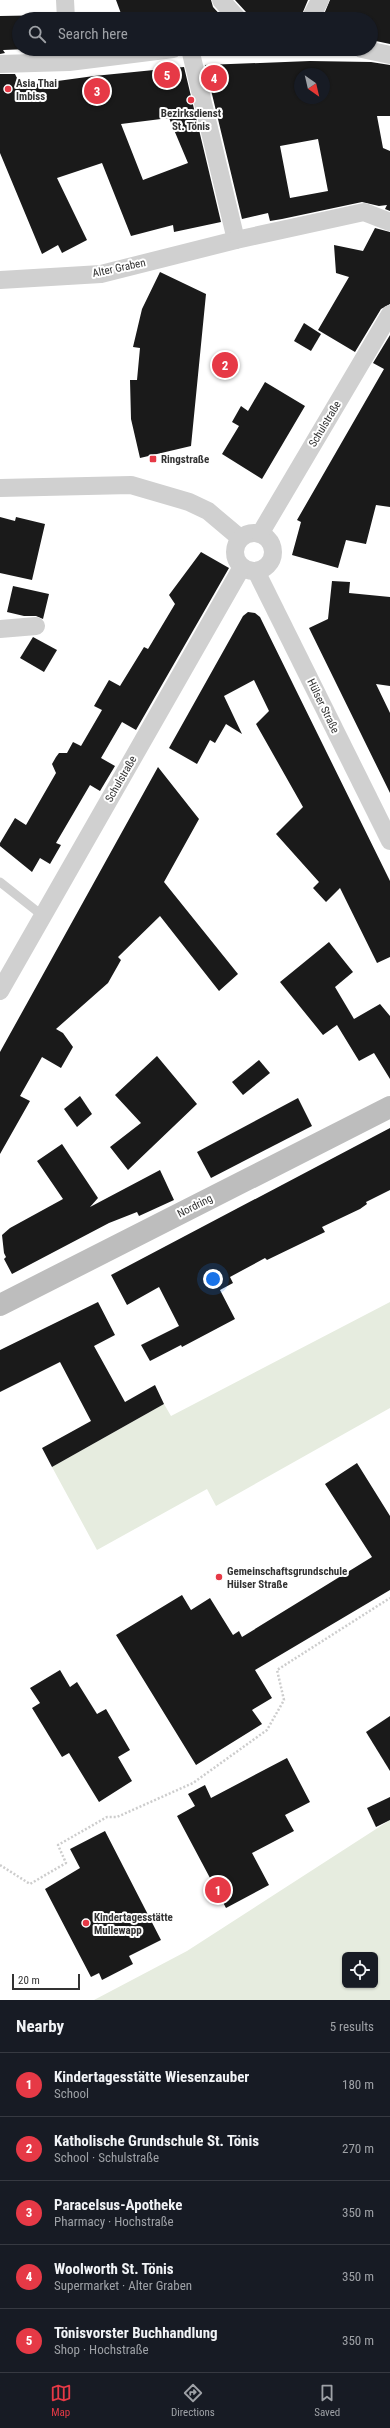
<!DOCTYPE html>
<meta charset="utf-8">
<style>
body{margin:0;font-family:"Roboto Condensed",sans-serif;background:#20242c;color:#f1f3f6}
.controls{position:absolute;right:12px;bottom:12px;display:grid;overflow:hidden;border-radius:6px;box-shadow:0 1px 3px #0004}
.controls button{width:36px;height:36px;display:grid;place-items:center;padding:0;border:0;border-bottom:1px solid #363941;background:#171b24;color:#f1f3f6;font:20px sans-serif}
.compass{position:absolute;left:294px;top:68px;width:36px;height:36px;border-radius:50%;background:#171b24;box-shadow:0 1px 3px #0004;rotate:146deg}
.scale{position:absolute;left:12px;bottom:10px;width:68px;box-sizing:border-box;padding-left:4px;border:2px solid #333;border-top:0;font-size:11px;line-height:14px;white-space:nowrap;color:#333;-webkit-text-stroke:3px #fff;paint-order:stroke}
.you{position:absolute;left:213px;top:1279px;width:14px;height:14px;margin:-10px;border:3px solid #fff;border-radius:50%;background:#1a73e8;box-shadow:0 0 0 6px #1a73e833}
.badge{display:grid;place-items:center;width:26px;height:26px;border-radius:50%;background:#e63946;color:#fff;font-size:13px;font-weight:700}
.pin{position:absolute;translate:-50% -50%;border:2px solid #fff;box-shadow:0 1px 4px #0006}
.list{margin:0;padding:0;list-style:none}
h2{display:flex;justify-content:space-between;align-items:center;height:52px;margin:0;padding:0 16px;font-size:17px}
h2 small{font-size:13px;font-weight:400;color:#9ea1a6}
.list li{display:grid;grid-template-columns:26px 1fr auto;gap:12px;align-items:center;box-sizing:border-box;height:64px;padding:0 16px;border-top:1px solid #363941}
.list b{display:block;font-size:15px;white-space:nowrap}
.list p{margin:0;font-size:13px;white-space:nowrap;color:#9ea1a6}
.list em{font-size:13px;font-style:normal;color:#9ea1a6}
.icon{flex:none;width:22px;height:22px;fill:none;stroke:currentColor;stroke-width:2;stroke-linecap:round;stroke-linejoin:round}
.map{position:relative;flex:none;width:390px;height:2000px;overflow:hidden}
.search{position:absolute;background:#171b24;box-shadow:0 1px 3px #0004;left:12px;right:12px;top:12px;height:44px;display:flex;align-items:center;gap:10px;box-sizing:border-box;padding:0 14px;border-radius:22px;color:#9ea1a6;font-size:15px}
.sheet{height:372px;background:#171b24}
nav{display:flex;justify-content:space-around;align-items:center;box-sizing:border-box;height:56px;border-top:1px solid #363941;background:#171b24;font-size:11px;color:#9ea1a6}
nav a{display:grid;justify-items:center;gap:2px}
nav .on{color:#e63946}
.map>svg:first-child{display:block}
</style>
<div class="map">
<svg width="390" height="2000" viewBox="0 0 390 2000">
<rect width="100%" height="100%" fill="#fff"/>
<g fill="#e6ecdf" fill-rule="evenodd">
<polygon points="390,1302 390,1408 216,1506 207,1489 97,1550 52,1467 164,1404 171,1416"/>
<path d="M 390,1820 L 390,2000 L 94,2000 L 187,1951 ZM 345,1955 L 375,1955 L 375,1985 L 345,1985 Z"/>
</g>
<g fill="#1a1a1a" fill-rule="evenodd">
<polygon points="116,0 211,0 213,7 224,19 123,19"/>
<polygon points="235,0 308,0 300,19 256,12 251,19 248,19 246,12"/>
<polygon points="330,0 390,0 390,44 371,40 371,19 322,19"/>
<polygon points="96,12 96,19 76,19 76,14"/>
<polygon points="55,15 55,19 19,19 19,49 28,49 3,50 5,53 0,54 0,16"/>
<path d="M 310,61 L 371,62 L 390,65 L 390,116 L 377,116 L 383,148 L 390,151 L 390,211 L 385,209 L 387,205 L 379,206 L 362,202 L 282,219 L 270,221 L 268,213 L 242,219 L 205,65 ZM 300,74 L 324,74 L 324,98 L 300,98 ZM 318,139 L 328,191 L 290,198 L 280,146 Z"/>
<path d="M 184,67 L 221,222 L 174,232 L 173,225 L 131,236 L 102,163 L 57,178 L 87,240 L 62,253 L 58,245 L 42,254 L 0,153 L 0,74 L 15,74 L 21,86 L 94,76 ZM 169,118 L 188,163 L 143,180 L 121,124 Z"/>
<polygon points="375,228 390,232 390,304 381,309 355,352 318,330 349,277 336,273 334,245 363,251"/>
<polygon points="160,272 206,294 191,446 140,458 131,419 130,380 137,380 140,348 133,347 142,309"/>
<polygon points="304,323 321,334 311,351 294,341"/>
<polygon points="390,335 390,507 376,505 366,544 346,540 338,568 292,555 301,522 297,520 384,369 373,363"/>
<polygon points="265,382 305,406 262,479 222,454 239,426 232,422 241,406 248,411"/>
<polygon points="0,517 15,521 16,517 45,524 32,580 0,573"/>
<polygon points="201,552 229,568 136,730 122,722 101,758 115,766 100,791 90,785 56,843 61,845 50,864 40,858 32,872 0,846 0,843 15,818 26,825 56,773 52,764 56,757 59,753 67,753 73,742 81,746 102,710 94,706 109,680 120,686 144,647 148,649 175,604 169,595"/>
<polygon points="332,581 350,582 349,593 390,597 390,686 376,684 390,713 390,793 309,628 328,619"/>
<polygon points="13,586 49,594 43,619 36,616 24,616 7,612"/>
<polygon points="248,612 255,613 260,617 390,881 390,957 377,963 340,888 326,902 313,888 319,882 276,834 303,807 256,724 269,711 254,680 224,696 242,734 226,724 215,743 210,740 197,764 169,748 243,616"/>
<polygon points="33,637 57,650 44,672 20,658"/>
<polygon points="158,767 199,819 164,882 238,974 219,991 160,916 118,957 121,960 108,983 56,1029 63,1033 73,1047 61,1068 42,1057 20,1096 30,1101 0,1154 0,1052"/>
<polygon points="329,942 353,972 335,987 354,1019 380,1004 390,1016 390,1079 374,1053 359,1061 337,1025 323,1035 280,982"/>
<polygon points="157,1056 197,1104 128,1170 110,1147 141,1123 115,1095"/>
<polygon points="259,1060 270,1073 243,1095 232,1082"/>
<polygon points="80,1096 92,1114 77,1127 64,1109"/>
<polygon points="298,1098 312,1126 211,1178 197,1152"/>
<polygon points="390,1128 390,1190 366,1202 367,1204 360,1209 322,1227 325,1232 267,1260 265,1258 230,1277 233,1283 220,1290 235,1319 182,1347 181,1345 150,1361 141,1345 179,1326 159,1287 127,1305 111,1275"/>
<polygon points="62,1144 98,1198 90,1207 160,1170 174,1200 139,1216 137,1212 109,1223 12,1274 4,1259 6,1257 4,1253 2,1235 10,1228 63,1199 37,1161"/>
<polygon points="98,1302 115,1335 94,1346 125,1402 155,1385 164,1404 52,1467 42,1448 91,1421 60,1362 0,1392 0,1350"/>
<polygon points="357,1463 390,1516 390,1590 255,1670 272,1698 252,1710 262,1724 196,1765 116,1635 182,1595 191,1610 210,1598 233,1635 239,1631 242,1637 372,1557 325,1484"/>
<polygon points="60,1670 70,1687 77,1682 97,1714 106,1709 130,1750 118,1757 132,1781 99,1802 69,1753 62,1757 32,1708 40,1703 30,1688"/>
<polygon points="390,1716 390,1771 366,1732"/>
<polygon points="287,1758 310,1802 285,1815 294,1831 252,1853 269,1885 226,1908 177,1816 195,1806 188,1794 205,1785 211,1798"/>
<polygon points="390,1797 390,1820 376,1827 367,1808"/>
<polygon points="105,1831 161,1940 129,1956 133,1964 102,1980 99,1973 91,1977 45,1889 80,1868 70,1849"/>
</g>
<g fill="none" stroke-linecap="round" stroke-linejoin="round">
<polyline stroke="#cdcdcd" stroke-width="2.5" stroke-dasharray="2 2" stroke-linecap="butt" points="0,1865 30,1884 66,1863 58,1845 107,1817 117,1817 193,1783 267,1730 284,1700 277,1670 390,1598"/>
<polyline stroke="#d0d0d0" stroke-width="9" points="0,882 43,916"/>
<g stroke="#d0d0d0" stroke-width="18">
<polyline points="65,0 66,19"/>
<polyline points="221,0 238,19"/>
<polyline points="310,19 320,0"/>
<polyline points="190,49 236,240"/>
<polyline points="362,49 390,55"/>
<polyline points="0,64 69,62 173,49"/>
<polyline points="0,280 101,274 236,240 364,212 390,222"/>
<polyline points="0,488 131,485 189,502 208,511 240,538"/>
<circle cx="254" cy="552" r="19"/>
<polyline points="260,534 390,314"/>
<polyline points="256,571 390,841"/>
<polyline points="0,629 36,626"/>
<polyline points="0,991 242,567"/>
</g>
<polyline stroke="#bdbdbd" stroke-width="22" points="0,1305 390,1107"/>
</g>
<g fill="#e63946" stroke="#fff" stroke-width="1.5">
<circle cx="8" cy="89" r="4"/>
<circle cx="191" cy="100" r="4"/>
<rect x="149" y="455" width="8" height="8" rx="2"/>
<circle cx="219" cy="1577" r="4"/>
<circle cx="86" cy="1923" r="4"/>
</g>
<g text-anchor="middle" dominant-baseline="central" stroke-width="4" stroke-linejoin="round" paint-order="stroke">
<g font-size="11" font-weight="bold" fill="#333" stroke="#fff" text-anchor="start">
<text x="16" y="83">Asia Thai<tspan x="16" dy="13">Imbiss</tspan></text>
<text x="191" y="113" text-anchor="middle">Bezirksdienst<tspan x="191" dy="13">St. Tönis</tspan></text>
<text x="161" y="459">Ringstraße</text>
<text x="227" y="1571">Gemeinschaftsgrundschule<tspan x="227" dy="13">Hülser Straße</tspan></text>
<text x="94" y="1917">Kindertagesstätte<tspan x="94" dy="13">Mullewapp</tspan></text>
</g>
<g font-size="11" fill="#333" stroke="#fff">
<text transform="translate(119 268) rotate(-12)">Alter Graben</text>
<text transform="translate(325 424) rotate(-59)">Schulstraße</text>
<text transform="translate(323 706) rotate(64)">Hülser Straße</text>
<text transform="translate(121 779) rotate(-60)">Schulstraße</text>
<text transform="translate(195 1206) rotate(-27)">Nordring</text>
</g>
</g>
</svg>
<div class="controls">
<button><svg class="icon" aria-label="locate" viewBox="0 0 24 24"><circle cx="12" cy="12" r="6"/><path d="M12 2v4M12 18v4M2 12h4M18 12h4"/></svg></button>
</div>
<svg class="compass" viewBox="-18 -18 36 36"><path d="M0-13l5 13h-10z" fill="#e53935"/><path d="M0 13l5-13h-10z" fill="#9ea1a6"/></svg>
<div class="scale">20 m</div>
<div class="you"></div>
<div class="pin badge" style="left:218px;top:1890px">1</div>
<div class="pin badge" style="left:225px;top:365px">2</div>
<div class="pin badge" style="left:97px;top:91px">3</div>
<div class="pin badge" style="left:214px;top:78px">4</div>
<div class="pin badge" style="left:167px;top:75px">5</div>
<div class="search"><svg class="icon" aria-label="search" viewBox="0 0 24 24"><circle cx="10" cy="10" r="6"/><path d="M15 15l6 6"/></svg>Search here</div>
</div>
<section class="sheet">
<h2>Nearby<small>5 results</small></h2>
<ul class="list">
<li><span class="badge">1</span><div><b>Kindertagesstätte Wiesenzauber</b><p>School</p></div><em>180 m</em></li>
<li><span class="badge">2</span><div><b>Katholische Grundschule St. Tönis</b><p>School · Schulstraße</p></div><em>270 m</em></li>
<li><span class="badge">3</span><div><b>Paracelsus-Apotheke</b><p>Pharmacy · Hochstraße</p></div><em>350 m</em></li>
<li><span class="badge">4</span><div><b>Woolworth St. Tönis</b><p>Supermarket · Alter Graben</p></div><em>350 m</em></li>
<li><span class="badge">5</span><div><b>Tönisvorster Buchhandlung</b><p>Shop · Hochstraße</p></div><em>350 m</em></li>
</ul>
</section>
<nav>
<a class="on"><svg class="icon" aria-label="map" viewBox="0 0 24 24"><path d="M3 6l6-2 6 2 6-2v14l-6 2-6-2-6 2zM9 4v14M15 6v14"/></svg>Map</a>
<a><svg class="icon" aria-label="directions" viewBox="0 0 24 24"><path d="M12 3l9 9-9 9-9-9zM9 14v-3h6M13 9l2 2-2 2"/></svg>Directions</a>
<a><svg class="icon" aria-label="saved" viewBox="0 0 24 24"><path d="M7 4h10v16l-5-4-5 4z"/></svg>Saved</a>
</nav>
